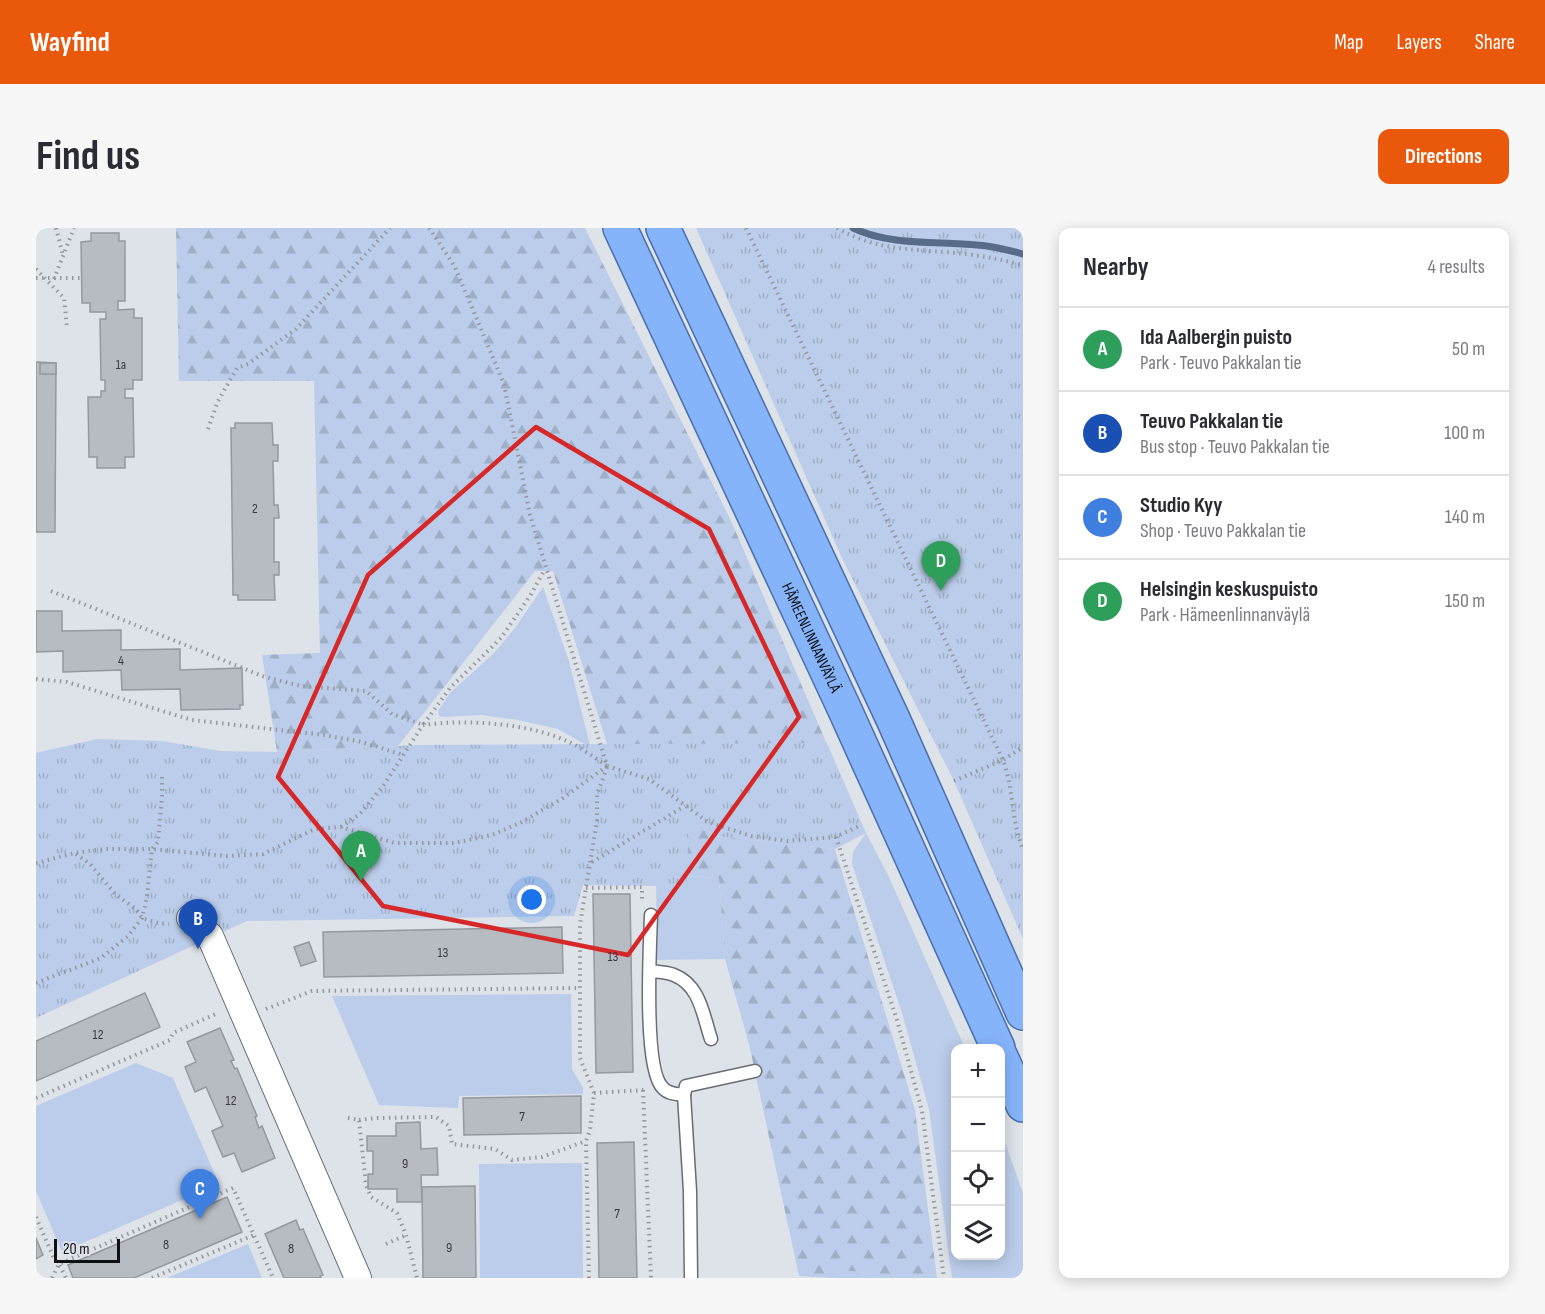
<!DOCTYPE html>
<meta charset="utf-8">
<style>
body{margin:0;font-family:"Sofia Sans Condensed",sans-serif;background:#f7f7f7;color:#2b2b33}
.controls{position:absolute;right:18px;bottom:18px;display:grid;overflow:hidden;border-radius:12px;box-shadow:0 3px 15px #0003}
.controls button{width:54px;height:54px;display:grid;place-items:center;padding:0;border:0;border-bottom:2px solid #e1e1e2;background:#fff;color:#2b2b33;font:30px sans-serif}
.scale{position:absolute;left:18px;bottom:15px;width:66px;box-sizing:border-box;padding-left:6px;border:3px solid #0f1013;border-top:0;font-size:16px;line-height:21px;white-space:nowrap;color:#0f1013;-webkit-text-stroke:4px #dee2e9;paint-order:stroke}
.you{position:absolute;left:496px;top:672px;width:21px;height:21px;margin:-15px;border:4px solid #fff;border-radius:50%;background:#1a73e8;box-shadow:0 0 0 9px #1a73e833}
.badge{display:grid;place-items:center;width:39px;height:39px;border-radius:50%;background:#ea580c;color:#fff;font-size:20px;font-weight:700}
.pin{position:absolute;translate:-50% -50px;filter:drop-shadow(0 2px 3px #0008)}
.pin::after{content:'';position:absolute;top:32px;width:21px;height:18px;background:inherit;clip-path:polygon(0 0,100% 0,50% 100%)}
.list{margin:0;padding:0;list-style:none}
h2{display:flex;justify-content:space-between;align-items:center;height:78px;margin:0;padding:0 24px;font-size:26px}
h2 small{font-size:20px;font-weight:400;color:#7c7c81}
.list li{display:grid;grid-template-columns:39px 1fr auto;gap:18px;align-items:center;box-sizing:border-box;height:84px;padding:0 24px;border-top:2px solid #e1e1e2}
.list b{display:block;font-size:22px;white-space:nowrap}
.list p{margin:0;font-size:20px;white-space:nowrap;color:#7c7c81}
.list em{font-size:20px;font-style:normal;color:#7c7c81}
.icon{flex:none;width:33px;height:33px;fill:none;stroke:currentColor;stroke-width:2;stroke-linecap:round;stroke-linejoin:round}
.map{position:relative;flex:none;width:987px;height:1050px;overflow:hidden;border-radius:12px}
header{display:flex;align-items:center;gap:36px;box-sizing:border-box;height:84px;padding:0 30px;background:#ea580c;color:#fff}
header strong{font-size:28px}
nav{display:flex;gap:33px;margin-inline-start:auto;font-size:21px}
.intro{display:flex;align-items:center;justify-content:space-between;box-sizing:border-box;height:144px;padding:0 36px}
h1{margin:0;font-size:42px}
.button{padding:15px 27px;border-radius:12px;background:#ea580c;color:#fff;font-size:21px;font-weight:700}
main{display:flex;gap:36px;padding:0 36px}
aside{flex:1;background:#fff;border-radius:12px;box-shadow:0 3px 15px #0003}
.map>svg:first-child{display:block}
</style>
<header>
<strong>Wayfind</strong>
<nav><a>Map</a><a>Layers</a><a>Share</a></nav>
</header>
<div class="intro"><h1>Find us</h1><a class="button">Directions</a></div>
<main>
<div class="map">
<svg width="987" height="1050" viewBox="0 0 987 1050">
<defs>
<pattern id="forest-firs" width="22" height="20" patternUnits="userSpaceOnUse" patternTransform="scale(1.5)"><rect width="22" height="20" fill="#bbcdea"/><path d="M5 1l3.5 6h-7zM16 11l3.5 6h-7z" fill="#a0afc8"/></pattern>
<pattern id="park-tufts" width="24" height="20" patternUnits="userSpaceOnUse" patternTransform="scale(1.5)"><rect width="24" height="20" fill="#bbcdea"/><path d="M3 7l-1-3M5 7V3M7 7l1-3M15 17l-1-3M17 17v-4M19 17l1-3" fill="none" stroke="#a0afc8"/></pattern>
</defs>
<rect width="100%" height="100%" fill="#dee2e9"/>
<g fill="#bbcdea">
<polygon points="507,359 533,433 554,517 550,517 522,501 482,492 446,487 408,489 403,488 402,483 414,465 458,425 479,400"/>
<polygon points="830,605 853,649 929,820 920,820 920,1028 964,1028 965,903 987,965 987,1050 916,1050 893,881 866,785 816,636 817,624"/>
<polygon points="650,648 683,650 689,731 621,732 620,658 649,658"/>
<polygon points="535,766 536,841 547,860 547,866 423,868 422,880 343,877 296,768"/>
<polygon points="100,835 137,850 183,956 26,1024 0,963 0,878"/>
<polygon points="546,935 547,1050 444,1050 443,936"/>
<polygon points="212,1016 226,1050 131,1050"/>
<polygon points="808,1042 838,1046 841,1050 797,1050"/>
</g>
<g fill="url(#forest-firs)">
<polygon points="140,0 549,0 696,295 820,584 577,535 517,343 499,343 362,518 241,524 226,427 284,425 278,153 143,153"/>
<polygon points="573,557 680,608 799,621 879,882 901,1050 841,1050 838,1046 808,1042 797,1050 763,1048 713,816 689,731 683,650 651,648 650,658 555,657"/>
</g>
<g fill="url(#park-tufts)">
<polygon points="660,0 987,0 987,711 918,553 806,330"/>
<polygon points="61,511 126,513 185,523 241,524 382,517 791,515 830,605 799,621 680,608 653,596 650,658 547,657 538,688 211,693 0,790 0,525"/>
</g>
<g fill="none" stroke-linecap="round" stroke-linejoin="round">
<path stroke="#586c8a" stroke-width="7" d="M 817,0 C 855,18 901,13 941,17 C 957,18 972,22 987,26"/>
</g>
<g fill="#b7bbc2" stroke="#94989f" stroke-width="1.5">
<polygon points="55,5 83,5 83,13 89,13 89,73 82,73 82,82 98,81 98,90 106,90 106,152 97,152 97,161 89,161 89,170 97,170 98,229 89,229 89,240 61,240 61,229 53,229 52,169 65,169 65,163 69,163 69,152 65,152 64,91 70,91 70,84 54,84 54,75 46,75 45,14 55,13"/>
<polygon points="0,134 20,135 19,304 0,304"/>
<rect x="4" y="135" width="16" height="11"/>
<polygon points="199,195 236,195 237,217 242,217 242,233 237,233 238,277 242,277 243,290 238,290 238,334 243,334 243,347 238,347 239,372 202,372 202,367 197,367 195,200 199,200"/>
<polygon points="0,383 26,383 26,403 85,402 85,422 144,421 144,442 206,440 207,477 204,477 204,481 145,482 144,461 86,462 85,442 27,444 27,423 0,424"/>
<polygon points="557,666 594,666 597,844 560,845"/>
<polygon points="526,699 527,745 288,749 287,704"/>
<polygon points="273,714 280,733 265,738 258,719"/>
<polygon points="109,765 124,799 0,853 0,813"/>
<polygon points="184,800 198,832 195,833 199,841 201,840 221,888 219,889 223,900 226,898 239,930 206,944 198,925 187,929 176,903 187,898 170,859 159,864 149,839 160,834 151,814"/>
<polygon points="545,868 545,905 428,907 427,870"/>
<polygon points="384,894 385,921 401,920 402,947 385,947 386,974 361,974 361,961 332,961 332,946 337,946 337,923 331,923 331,908 360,908 360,895"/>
<polygon points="598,914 601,1050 563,1050 561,915"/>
<polygon points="439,958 440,1050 387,1050 386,959"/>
<polygon points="191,969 206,1004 98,1050 37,1050 32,1037"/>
<polygon points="260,992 264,1002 267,1001 287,1047 284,1048 285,1050 248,1050 229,1006"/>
<polygon points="0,1010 7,1027 0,1031"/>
</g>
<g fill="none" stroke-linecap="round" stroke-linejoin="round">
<g stroke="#696d73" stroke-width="15">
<g id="service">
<path d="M 615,687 C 614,718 607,842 627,860 C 632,866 641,866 648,867"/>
<path d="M 614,743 C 622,744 631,744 638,747 C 664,757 667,787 675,811"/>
<polyline points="655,1050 654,963 648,867 650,858 719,843"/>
</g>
</g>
<g stroke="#696d73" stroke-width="28">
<polyline id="minor" points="154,690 174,708 322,1050"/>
</g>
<g stroke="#496ea9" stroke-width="36">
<g id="trunk">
<path id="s1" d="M 584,0 L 808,480 L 962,820"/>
<polyline points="627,0 857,491 987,785"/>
<polyline points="964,827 987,877"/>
</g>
</g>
<g stroke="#94979c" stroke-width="4" stroke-dasharray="1.5 4.5" stroke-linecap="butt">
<polyline points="20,0 27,27"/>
<polyline points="393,0 419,39 468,156 494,287 571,538 613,551 672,594 715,608 752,613 800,609 825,597"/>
<path d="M 710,0 L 967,532 C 978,561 975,593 987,621"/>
<path d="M 801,0 C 845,26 889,20 937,27 C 954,29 970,33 987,37"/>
<polyline points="0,41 28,70 31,100"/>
<polyline points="0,50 45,50"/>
<polyline points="18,51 38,0"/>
<polyline points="172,201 182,173 201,140 212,136 260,101 354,0"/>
<polyline points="15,363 229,449 265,458 330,463 356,486 387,497 414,460 465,410 494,368 509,341"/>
<polyline points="0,451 31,454 156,492 288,507 326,514 367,527"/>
<polyline points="918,553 967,532 987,519"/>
<path d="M 305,599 L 324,586 L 347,558 L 387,497 C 431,491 495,495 535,515 C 547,521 559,530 571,538"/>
<polyline points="800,609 861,792 886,883 908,1050"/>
<polyline points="40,626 54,636 80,667 100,681 106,690 122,695 133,696"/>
<polyline points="556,634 649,578"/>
<polyline points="0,635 39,625 68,621 116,621 191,628 227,626 279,601 305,599 359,615 418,615 456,607 484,595 527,570 571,538"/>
<polyline points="550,660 606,659 606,674"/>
<polyline points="0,755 65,730 92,708 106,690 111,669 116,621 122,614 126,568 126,545"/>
<polyline points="230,781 276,763 544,760"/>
<polyline points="607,862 615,1050"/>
<polyline points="558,865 608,862"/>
<polyline points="0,870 134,812 137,805 182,785"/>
<polyline points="312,890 323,892 330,957 335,969 361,985 370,1007 381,1050"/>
<polyline points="323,892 341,890 400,889 413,898 416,916 459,921 476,932 506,929 550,913"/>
<polyline points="0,989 17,1028 23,1036 30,1050"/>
<polyline points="350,1016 370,1007"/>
<polyline points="16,1050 23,1036 197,960 237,1050"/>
<polyline points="116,1050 218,1007"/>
<polyline points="553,1050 550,913 554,902 558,865 544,830 544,696 561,593 561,567 571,539"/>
</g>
<use href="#service" stroke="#fff" stroke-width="12"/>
<use href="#minor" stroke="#fff" stroke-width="26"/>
<use href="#trunk" stroke="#86b4fb" stroke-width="33"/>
</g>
<path fill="none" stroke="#d62828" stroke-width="4.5" stroke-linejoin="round" d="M 500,199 L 673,301 L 763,489 L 592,727 L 347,678 L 242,549 L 332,347 Z"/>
<g text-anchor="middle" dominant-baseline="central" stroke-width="5" stroke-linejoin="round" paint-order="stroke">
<g font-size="14" fill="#393b3f">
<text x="85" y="136">1a</text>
<text x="219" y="280">2</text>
<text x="85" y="432">4</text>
<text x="407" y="724">13</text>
<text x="577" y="728">13</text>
<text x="62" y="806">12</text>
<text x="195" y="872">12</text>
<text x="486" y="888">7</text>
<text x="369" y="935">9</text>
<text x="581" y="985">7</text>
<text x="130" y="1016">8</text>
<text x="413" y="1019">9</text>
<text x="255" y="1020">8</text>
</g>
<g font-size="16" fill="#0f1013" stroke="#dee2e9">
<text stroke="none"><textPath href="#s1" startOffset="452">HÄMEENLINNANVÄYLÄ</textPath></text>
</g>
</g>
</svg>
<div class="controls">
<button>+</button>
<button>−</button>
<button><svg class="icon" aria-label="locate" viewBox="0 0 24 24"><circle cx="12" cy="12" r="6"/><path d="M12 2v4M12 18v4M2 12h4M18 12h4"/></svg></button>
<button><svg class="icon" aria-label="layers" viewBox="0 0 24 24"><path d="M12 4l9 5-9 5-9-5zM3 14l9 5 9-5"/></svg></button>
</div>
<div class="scale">20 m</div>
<div class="you"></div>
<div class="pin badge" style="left:325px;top:653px;background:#2e9e5b">A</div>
<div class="pin badge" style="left:162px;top:721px;background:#1a4fb4">B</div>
<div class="pin badge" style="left:164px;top:991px;background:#3f7fe0">C</div>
<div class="pin badge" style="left:905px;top:363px;background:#2e9e5b">D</div>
</div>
<aside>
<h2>Nearby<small>4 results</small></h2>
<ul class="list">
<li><span class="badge" style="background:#2e9e5b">A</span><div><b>Ida Aalbergin puisto</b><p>Park · Teuvo Pakkalan tie</p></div><em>50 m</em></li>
<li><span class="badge" style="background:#1a4fb4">B</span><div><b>Teuvo Pakkalan tie</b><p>Bus stop · Teuvo Pakkalan tie</p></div><em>100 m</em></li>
<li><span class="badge" style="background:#3f7fe0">C</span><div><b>Studio Kyy</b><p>Shop · Teuvo Pakkalan tie</p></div><em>140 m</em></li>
<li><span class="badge" style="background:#2e9e5b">D</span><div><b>Helsingin keskuspuisto</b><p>Park · Hämeenlinnanväylä</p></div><em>150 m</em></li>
</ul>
</aside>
</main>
